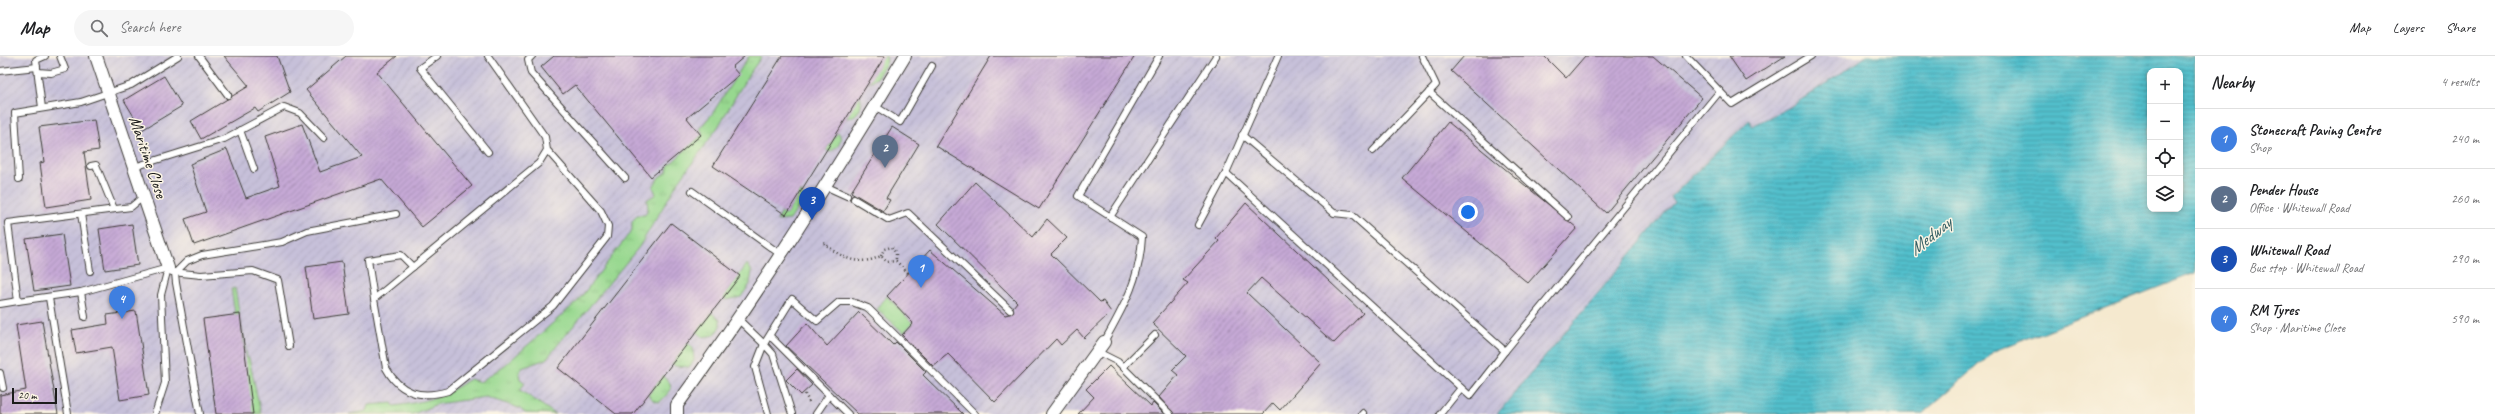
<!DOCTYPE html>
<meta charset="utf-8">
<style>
body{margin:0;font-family:Caveat,sans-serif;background:#f6f6f6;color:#202124}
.controls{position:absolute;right:12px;top:12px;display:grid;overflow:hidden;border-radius:8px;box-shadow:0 2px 6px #0003}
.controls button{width:36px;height:36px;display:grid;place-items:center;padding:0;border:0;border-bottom:1px solid #e0e0e0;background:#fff;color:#202124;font:20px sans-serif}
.scale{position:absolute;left:12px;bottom:10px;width:45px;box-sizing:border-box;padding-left:4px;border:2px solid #1c1c1c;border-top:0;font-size:11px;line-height:14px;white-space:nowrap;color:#1c1c1c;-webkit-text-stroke:3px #fcf5e5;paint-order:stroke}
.you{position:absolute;left:1468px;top:156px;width:14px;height:14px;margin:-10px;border:3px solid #fff;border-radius:50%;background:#1a73e8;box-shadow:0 0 0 6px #1a73e833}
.badge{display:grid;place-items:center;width:26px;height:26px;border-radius:50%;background:#0f766e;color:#fff;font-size:13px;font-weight:700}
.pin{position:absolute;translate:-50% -33px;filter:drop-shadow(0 1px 2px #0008)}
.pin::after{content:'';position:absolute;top:21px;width:14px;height:12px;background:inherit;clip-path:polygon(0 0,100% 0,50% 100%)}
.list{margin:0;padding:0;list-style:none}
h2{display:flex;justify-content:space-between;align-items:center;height:52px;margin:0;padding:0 16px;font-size:17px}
h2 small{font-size:13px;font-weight:400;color:#757577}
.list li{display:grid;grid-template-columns:26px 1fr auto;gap:12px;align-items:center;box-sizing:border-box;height:60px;padding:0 16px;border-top:1px solid #e0e0e0}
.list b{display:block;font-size:15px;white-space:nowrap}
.list p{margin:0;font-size:13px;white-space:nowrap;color:#757577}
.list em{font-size:13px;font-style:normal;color:#757577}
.icon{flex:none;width:22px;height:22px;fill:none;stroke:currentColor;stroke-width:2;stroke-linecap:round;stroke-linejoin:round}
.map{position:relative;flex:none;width:2195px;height:358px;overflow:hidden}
header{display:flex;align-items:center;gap:24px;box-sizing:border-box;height:56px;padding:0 20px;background:#fff;border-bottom:1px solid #e0e0e0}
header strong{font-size:19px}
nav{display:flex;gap:22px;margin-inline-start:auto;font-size:14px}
.search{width:280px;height:36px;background:#f6f6f6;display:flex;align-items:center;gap:10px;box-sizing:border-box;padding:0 14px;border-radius:22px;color:#757577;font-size:15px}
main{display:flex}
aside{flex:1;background:#fff}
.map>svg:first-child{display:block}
</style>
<header>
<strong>Map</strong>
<div class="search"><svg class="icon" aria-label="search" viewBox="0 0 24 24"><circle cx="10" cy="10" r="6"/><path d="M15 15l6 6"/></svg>Search here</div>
<nav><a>Map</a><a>Layers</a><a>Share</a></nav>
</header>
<main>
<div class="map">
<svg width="2195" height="358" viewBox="0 0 2195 358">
<defs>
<pattern id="industrial-furrows" width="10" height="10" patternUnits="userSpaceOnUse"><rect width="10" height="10" fill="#c6c0d9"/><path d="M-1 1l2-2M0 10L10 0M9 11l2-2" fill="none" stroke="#aaa4ba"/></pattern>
<pattern id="grass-tufts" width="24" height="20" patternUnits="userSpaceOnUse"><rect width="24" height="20" fill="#97d88f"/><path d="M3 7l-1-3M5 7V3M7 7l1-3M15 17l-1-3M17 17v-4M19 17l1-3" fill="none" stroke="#82b97b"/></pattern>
<pattern id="water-rules" width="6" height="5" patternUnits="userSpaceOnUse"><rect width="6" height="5" fill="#53bfcc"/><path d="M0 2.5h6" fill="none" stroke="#449aa5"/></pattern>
<pattern id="building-hatch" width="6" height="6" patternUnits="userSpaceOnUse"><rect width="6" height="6" fill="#c6a9d6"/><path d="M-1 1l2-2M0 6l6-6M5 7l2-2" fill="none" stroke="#a089ad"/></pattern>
</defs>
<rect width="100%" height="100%" fill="#fcf5e5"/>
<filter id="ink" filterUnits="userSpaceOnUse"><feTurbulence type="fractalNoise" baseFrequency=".025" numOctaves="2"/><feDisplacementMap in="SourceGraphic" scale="8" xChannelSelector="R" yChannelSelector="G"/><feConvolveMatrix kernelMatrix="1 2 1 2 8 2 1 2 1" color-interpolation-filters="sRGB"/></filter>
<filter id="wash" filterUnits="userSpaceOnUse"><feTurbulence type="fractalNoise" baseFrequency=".012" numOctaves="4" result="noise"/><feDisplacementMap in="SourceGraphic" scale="16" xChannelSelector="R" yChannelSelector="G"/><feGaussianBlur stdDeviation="0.9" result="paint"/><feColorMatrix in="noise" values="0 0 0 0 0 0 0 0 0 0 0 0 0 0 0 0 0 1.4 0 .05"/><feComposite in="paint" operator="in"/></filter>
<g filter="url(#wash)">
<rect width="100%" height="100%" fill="#f5e9cf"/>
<polygon fill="url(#industrial-furrows)" points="0,0 1867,0 1790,51 1752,70 1749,64 1671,140 1674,146 1497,358 0,358"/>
<g fill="url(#grass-tufts)" stroke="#5a7a56">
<path d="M 749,0 L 762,0 L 747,21 L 718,71 L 677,128 L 639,191 L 546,303 L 522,312 L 519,318 L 520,323 L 525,327 L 520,334 L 555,358 L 525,357 L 519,352 L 486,341 L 437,348 L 413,358 L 349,358 L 367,355 L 369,349 L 392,347 L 394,350 C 425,346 444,341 470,323 L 480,326 L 505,309 L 578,245 L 632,174 L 632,166 L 637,159 L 645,159 L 648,153 L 647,144 L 656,138 L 653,131 L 659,121 L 667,116 L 668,110 L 703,78 L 700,72 L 712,58 Z"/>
<polygon points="882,0 886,0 887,6 877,22 869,26"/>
<path d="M 860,39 C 863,51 860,60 846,62 Z"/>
<path d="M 838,76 C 844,84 838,92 830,96 L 826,94 Z"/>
<polygon points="801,135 804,143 790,164 777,165 782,156 786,159"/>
<polygon points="747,208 752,215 750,228 741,241 726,244 724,241"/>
<polygon points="235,232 247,302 249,302 261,358 252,358 231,233"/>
<polygon points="887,240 913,267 904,277 877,253"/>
<polygon points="712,257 720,264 720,270 715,279 703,281 697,276"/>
<polygon points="688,287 693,292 694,304 690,311 675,310 672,308"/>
<polygon points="663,319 670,327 671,334 660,346 654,345 648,339"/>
</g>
<path fill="url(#water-rules)" stroke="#386e74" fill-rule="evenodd" d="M 1867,0 L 2195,0 L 2195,217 L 1994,295 L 1922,358 L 1497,358 L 1674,146 L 1671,141 L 1749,64 L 1752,70 L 1790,51 ZM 2150,15 L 2180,15 L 2180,153 L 2150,153 Z"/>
<g id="blocks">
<g fill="url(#building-hatch)">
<polygon points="224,0 277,0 290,36 258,56 255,52 201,83 191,65 249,30"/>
<polygon points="346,0 397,0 377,16 472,130 422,171 381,123 194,189 185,163 206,156 190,108 227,93 246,142 280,130 265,81 302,68 320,116 362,101 306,34"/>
<polygon points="554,0 745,0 732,11 739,19 687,62 701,79 651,121 575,29 563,38 541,11"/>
<polygon points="782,0 885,0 786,159 713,110"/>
<polygon points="991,0 1135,0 1039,153 936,90"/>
<polygon points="1464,0 1544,0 1566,22 1585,0 1653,0 1702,42 1606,157 1451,15"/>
<polygon points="1729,0 1785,0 1746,25"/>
<polygon points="164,20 182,50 142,74 124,44"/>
<polygon points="94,64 99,94 84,96 91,144 46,151 40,107 44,106 39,71"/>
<polygon points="1448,66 1577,172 1528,227 1402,122"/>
<polygon points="892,71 919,88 886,142 890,144 883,155 851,136"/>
<polygon points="975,126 1033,181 1047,163 1067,182 1051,198 1100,246 1103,245 1111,256 1084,282 1077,274 1061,289 1056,283 995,346 948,298 933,310 902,279 913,267 887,240 930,194 1005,259 1013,257 1013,251 1017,246 938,168"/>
<polygon points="1246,147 1363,257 1334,287 1261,222 1247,237 1321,307 1280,354 1273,347 1263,358 1174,358 1159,341 1178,319 1172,314 1186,300 1152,267 1188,227 1183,224 1219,185 1216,182"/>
<polygon points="671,167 740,220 633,358 616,358 558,312"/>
<polygon points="132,168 138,209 105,214 99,173"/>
<polygon points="62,178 70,230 34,235 26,183"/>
<polygon points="342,206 349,258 313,263 306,211"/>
<polygon points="136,255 149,339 120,344 112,291 76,297 72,274 108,268 107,259"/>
<polygon points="859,256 893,289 896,286 926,316 923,319 963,358 858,358 786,290 807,267 827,290"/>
<polygon points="240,258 253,358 216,358 203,263"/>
<polygon points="42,265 58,358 0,358 0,339 26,334 16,269"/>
<polygon points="1109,310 1151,350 1153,347 1164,358 1078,358 1094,341 1086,333"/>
<polygon points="797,313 812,329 801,339 786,324"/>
</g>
</g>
</g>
<g filter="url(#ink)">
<use href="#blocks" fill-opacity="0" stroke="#3d3b37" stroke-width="1"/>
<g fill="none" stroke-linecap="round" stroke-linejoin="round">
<g stroke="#3d3b37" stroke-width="8">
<g id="service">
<polyline points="199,0 228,39"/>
<polyline points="437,0 420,12 488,96"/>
<path d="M 488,0 L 545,81 L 547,94 L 601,155 L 608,170 L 607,181 L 553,250 L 448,335 C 421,343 400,338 386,312 L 374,243 L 539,107 L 547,94"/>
<polyline points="532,0 528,4 531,17 625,122"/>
<polyline points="1278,0 1226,117 1470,340 1505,295 1720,35"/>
<polyline points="1686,0 1732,48 1811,0"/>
<polyline points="0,15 37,11"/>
<polyline points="38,16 51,17 65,13 60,0"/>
<polyline points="1429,36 1568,161"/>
<polyline points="875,50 900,66 932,10"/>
<polyline points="42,52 36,4 45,0"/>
<polyline points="240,74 254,113"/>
<polyline points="1242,79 1334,157 1352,159 1505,295"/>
<polyline points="1373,95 1436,29 1422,0"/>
<polyline points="91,110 96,109 114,153"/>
<polyline points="134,111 224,83 284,51 300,57 324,82"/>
<polyline points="19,123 15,57 81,46 131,29 178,0"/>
<polyline points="825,130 847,140"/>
<polyline points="692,135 780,198"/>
<polyline points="143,141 131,151 8,167 18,245 81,236 168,212"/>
<polyline points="854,143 889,164 908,157 1010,254"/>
<polyline points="81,158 90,215"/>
<polyline points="1110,161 1216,0"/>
<polyline points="1198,169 1226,117"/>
<polyline points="172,216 201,219 253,215 278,224 289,290"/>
<polyline points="81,236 85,261"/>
<polyline points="49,242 68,358"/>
<polyline points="374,243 368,204 401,199 413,211"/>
<polyline points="0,248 18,245"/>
<polyline points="738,263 764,288 792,243 817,265 839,246 852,246 868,252 975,358"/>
<polyline points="770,280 848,358"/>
<path d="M 1104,286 C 1124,250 1140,223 1142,181 L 1078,140 L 1159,0"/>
<polyline points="1098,296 1118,306 1170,358"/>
<polyline points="1123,311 1155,279"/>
<polyline points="0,317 3,332"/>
<polyline points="155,358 165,327 161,239 168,212"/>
<polyline points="200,358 176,227 175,217 187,205 202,199 282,186 307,175 396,158"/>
<polyline points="768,358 755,311 764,288 773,298 792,358"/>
<polyline points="816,358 829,339"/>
<polyline points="1362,358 1363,357"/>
<polyline points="1440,358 1461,332"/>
</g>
</g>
<g stroke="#3d3b37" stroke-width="14">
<g id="minor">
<polyline points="96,0 168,212"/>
<path d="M 677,358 L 677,349 C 759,237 833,119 905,0"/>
<polyline points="1052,358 1104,286"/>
</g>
</g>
<g stroke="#3d3b37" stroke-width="2.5" stroke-dasharray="1 3" stroke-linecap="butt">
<path d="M 824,187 C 842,202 858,211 881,200 L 887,206 L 896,205 L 908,217"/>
<polyline points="881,200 884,193 892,191 896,198 896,205"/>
<polyline points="805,338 810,348"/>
</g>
<use href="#service" stroke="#fff" stroke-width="6"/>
<use href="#minor" stroke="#fff" stroke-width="12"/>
</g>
</g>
<g text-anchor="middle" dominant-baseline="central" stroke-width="3" stroke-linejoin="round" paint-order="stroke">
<g font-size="17" fill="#1c1c1c" stroke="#fcf5e5">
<text transform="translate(148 101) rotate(71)">Maritime Close</text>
</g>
<g font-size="18" font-style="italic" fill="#325d62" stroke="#fcf5e5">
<text transform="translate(1930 180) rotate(-39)">Medway</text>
</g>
</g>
</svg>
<div class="controls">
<button>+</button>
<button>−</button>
<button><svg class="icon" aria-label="locate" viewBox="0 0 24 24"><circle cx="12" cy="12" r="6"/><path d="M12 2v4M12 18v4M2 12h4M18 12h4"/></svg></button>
<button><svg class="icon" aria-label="layers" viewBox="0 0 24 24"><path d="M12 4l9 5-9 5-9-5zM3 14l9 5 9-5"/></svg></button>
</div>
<div class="scale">20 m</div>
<div class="you"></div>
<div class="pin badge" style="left:921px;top:232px;background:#3f7fe0">1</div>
<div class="pin badge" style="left:885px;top:112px;background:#5c6f8a">2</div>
<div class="pin badge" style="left:812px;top:164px;background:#1a4fb4">3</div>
<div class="pin badge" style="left:122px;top:263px;background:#3f7fe0">4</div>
</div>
<aside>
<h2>Nearby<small>4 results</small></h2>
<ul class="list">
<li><span class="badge" style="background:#3f7fe0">1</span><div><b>Stonecraft Paving Centre</b><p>Shop</p></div><em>240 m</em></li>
<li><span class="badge" style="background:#5c6f8a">2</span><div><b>Pender House</b><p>Office · Whitewall Road</p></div><em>260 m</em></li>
<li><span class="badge" style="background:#1a4fb4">3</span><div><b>Whitewall Road</b><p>Bus stop · Whitewall Road</p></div><em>290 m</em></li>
<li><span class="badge" style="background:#3f7fe0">4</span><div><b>RM Tyres</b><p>Shop · Maritime Close</p></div><em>590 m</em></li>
</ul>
</aside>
</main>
